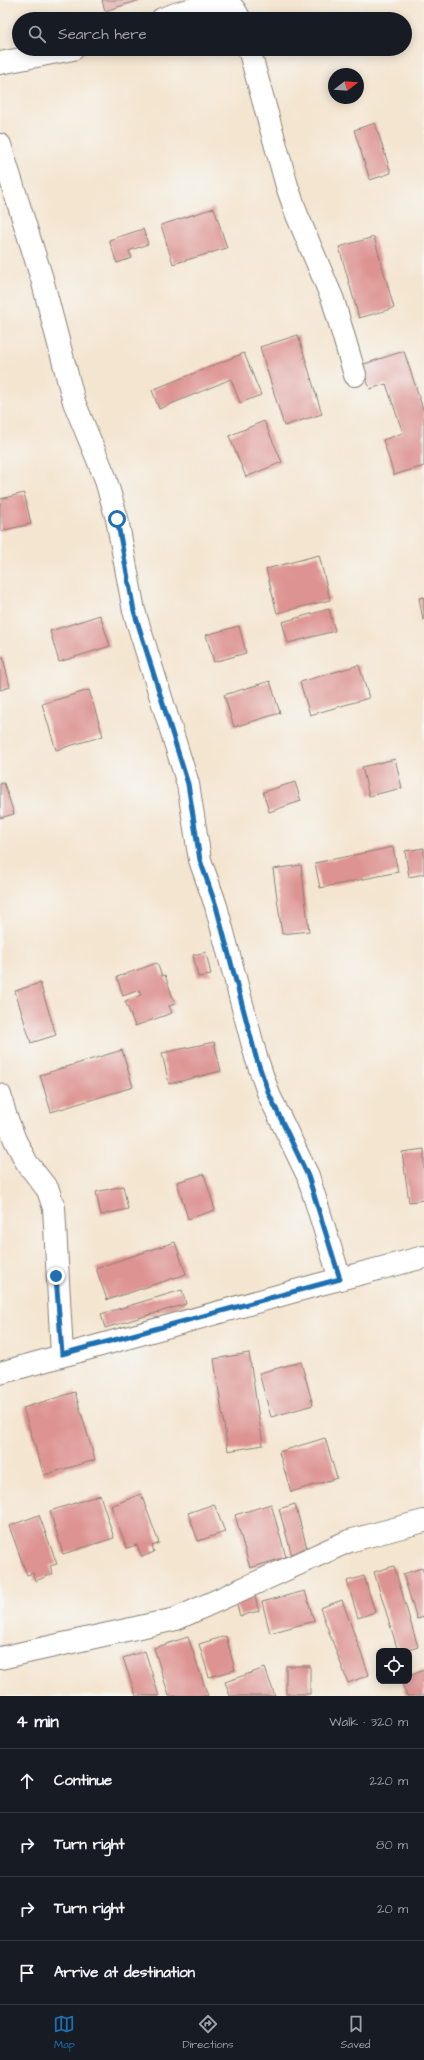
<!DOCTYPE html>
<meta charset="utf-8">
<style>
body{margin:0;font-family:"Architects Daughter",sans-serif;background:#20242c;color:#f1f3f6}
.controls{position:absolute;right:12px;bottom:12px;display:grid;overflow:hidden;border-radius:8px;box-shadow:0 2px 10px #0003}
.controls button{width:36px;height:36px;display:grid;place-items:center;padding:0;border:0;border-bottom:1px solid #363941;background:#171b24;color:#f1f3f6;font:20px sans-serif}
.compass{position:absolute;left:328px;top:68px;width:36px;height:36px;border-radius:50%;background:#171b24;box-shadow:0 2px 10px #0003;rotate:73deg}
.stop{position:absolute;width:12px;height:12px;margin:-9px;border:3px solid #1f6fb2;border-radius:50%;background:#fff}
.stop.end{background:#1f6fb2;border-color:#fff;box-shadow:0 1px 4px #0008}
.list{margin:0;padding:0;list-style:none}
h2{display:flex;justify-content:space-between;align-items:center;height:52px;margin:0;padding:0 16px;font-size:17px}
h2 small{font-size:13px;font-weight:400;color:#9ea1a6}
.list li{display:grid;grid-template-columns:26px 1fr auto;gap:12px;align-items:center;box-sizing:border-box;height:64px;padding:0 16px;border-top:1px solid #363941}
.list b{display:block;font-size:15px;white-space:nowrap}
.list em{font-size:13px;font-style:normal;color:#9ea1a6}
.icon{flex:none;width:22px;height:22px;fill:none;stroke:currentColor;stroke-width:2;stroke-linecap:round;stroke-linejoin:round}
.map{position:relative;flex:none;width:424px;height:1696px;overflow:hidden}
.search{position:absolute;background:#171b24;box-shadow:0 2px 10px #0003;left:12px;right:12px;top:12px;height:44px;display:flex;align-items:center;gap:10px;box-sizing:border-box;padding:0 14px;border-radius:22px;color:#9ea1a6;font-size:15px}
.sheet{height:308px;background:#171b24}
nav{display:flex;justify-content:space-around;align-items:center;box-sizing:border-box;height:56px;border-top:1px solid #363941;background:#171b24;font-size:11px;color:#9ea1a6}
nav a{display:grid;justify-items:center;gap:2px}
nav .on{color:#1f6fb2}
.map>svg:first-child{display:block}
</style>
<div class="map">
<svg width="424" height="1696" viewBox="0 0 424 1696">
<rect width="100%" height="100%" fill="#f6f6f2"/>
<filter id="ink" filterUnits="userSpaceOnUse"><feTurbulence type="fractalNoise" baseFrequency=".025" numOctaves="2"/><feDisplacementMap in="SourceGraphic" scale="8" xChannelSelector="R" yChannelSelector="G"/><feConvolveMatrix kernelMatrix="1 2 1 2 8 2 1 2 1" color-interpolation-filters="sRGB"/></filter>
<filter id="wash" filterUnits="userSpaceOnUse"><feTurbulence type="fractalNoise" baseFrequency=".012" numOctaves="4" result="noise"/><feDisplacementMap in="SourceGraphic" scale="16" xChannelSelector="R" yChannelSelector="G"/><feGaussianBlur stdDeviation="0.9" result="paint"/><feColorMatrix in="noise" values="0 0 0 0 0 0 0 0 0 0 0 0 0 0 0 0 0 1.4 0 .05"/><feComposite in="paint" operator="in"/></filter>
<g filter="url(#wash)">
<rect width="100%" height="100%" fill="#f4e5d0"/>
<g id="blocks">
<g fill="#dd9391">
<polygon points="102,0 140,0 105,11"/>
<polygon points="375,123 391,173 370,180 354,130"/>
<polygon points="214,208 227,248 173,264 161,225"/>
<polygon points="143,229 148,244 129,251 132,258 117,263 109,240"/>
<polygon points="374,237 394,308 359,318 339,247"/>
<polygon points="298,335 322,414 284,426 260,347"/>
<polygon points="404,351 424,412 424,466 394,475 383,440 403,433 386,384 370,389 361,365"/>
<polygon points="244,353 261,395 240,403 231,379 159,409 152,390"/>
<polygon points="264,421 282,462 246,477 229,436"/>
<polygon points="24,493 31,524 0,531 0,499"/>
<polygon points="319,555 330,600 277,613 266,569"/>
<polygon points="424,597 424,620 423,620 419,598"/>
<polygon points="329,609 335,631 288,643 282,622"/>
<polygon points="100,615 110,646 59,662 50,631"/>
<polygon points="239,626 246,653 214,662 206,635"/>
<polygon points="0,657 3,657 10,687 0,690"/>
<polygon points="359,665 369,698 310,715 300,682"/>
<polygon points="270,681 280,713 234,727 224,695"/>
<polygon points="89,690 103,736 56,750 42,704"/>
<polygon points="395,759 402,788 369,796 362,767"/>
<polygon points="295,782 301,801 269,812 263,792"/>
<polygon points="4,783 14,814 0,818 0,784"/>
<polygon points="393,847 398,872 320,888 315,863"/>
<polygon points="424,848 424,874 409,877 405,851"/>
<polygon points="301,865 309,931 282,934 273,869"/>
<polygon points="206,952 211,975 198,977 193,955"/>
<polygon points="157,963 162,976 165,975 175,1004 169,1006 172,1013 135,1026 125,1001 141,995 139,990 123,996 117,977"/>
<polygon points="40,983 56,1035 31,1043 15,991"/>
<polygon points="214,1042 221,1071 169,1084 162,1053"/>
<polygon points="122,1050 133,1087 51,1112 40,1075"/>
<polygon points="424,1149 424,1200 409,1202 402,1152"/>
<polygon points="204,1174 215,1210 188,1219 177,1182"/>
<polygon points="123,1186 128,1209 101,1215 96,1192"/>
<polygon points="175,1242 186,1274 107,1300 96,1268"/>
<polygon points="182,1290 186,1304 105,1328 101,1314"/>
<polygon points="249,1353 263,1445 228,1451 214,1359"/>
<polygon points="301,1362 313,1405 271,1417 259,1373"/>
<polygon points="75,1392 95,1460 44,1475 23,1408"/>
<polygon points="325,1438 337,1478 291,1492 279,1452"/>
<polygon points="141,1494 159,1543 152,1546 154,1552 142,1557 137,1545 127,1548 111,1506"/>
<polygon points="100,1495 114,1538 63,1554 50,1511"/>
<polygon points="214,1504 225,1532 198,1541 188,1513"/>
<polygon points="271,1504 286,1557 250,1568 235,1515"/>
<polygon points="295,1504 309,1555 293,1559 279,1509"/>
<polygon points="39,1515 57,1564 50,1566 53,1574 35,1581 33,1573 27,1575 9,1526"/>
<polygon points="394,1566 418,1647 406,1651 398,1651 374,1572"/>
<polygon points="422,1568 424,1574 424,1617 417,1619 403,1574"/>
<polygon points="364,1576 375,1612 358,1618 347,1581"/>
<polygon points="305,1591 314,1621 270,1633 262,1602"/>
<polygon points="254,1593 259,1611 240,1616 235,1598"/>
<polygon points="342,1600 369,1675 348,1683 320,1608"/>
<polygon points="226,1636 235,1670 209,1677 199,1644"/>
<polygon points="188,1637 208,1696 169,1696 154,1648"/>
<polygon points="145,1651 159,1696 136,1696 123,1658"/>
<rect x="286" y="1666" width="24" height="28"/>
<polygon points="265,1668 275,1696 230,1696 225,1682"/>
<polygon points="424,1670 424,1696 407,1696 401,1681 409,1681 409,1676"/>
</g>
</g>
</g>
<g filter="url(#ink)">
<use href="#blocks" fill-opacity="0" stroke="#888076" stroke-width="1"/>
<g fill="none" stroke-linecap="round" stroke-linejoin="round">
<g stroke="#888076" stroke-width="24">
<g id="minor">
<path d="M 162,19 C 179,12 218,0 233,8 C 236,11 238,16 240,19"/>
<polyline points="249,49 287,186 297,215 333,300 355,375"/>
<polyline points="0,63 73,49"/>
<polyline points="0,145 42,279 74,402 105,477 117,519 134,611 188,784 200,860 216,906 256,1057 269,1095 308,1176 340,1279"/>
<polyline points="0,1095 5,1114 15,1140 27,1163 48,1190 54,1208 62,1354"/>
<polyline points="0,1373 317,1285 424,1257"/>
<polyline points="0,1658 176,1619 349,1541 424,1521"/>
</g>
</g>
<use href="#minor" stroke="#fff" stroke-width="22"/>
</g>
</g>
<g fill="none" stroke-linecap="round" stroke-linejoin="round" filter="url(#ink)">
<polyline stroke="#1f6fb2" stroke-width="5" points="56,1276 62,1354 340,1279 308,1176 269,1094 256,1057 216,906 200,860 188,784 134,611 117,519"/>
</g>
</svg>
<div class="controls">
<button><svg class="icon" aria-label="locate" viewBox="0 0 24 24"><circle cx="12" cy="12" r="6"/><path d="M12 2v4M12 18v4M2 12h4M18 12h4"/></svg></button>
</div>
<svg class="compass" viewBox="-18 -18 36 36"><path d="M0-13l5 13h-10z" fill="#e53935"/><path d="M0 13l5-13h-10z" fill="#9ea1a6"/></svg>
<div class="stop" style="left:117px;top:519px"></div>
<div class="stop end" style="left:56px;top:1276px"></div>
<div class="search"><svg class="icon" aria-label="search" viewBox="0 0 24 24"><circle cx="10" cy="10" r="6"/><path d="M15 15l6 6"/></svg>Search here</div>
</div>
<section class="sheet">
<h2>4 min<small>Walk · 320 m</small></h2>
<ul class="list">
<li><svg class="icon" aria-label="ahead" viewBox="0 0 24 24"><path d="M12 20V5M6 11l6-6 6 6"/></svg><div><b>Continue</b></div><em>220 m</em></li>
<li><svg class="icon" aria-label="right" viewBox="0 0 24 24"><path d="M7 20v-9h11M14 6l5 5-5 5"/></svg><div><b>Turn right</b></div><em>80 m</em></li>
<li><svg class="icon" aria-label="right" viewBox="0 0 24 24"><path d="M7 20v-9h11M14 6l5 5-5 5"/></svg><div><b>Turn right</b></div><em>20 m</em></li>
<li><svg class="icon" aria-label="arrive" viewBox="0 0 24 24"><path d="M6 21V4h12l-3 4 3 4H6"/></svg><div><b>Arrive at destination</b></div></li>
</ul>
</section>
<nav>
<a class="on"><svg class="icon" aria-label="map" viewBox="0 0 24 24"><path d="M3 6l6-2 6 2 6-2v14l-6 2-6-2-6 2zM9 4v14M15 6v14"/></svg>Map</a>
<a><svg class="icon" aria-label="directions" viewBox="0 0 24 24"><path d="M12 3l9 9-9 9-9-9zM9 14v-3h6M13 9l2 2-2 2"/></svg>Directions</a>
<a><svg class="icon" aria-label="saved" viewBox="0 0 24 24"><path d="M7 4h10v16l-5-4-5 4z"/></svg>Saved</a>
</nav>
